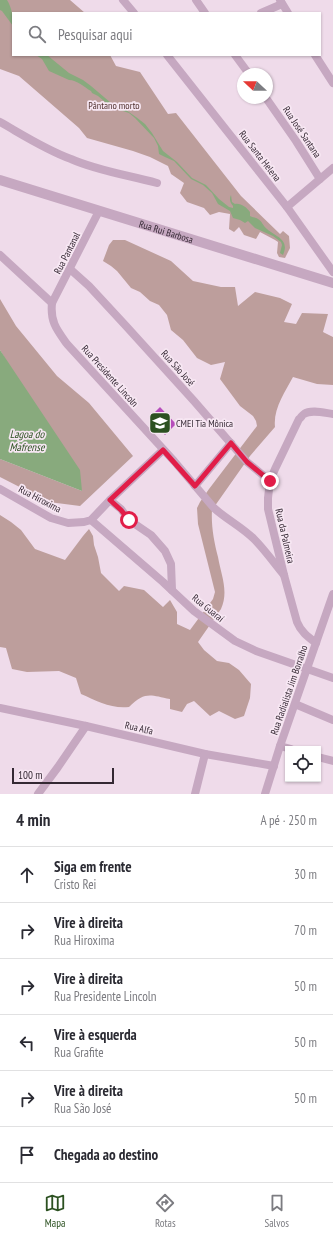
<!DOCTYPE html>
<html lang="pt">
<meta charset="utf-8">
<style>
body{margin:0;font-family:"PT Sans Narrow",sans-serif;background:#f7f7f7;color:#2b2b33}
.controls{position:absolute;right:12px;bottom:12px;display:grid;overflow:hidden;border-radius:0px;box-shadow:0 1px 3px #0004}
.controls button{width:36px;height:36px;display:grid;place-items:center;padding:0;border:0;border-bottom:1px solid #e1e1e2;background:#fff;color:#2b2b33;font:20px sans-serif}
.compass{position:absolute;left:237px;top:68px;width:36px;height:36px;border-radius:50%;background:#fff;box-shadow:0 1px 3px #0004;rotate:292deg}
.scale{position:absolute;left:12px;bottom:10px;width:102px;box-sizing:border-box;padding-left:4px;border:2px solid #342833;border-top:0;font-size:11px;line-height:14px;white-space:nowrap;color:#342833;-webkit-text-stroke:3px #f7e7f3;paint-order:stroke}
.stop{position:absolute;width:12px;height:12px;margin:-9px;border:3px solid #e11d48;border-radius:50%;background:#fff}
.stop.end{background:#e11d48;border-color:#fff;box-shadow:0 1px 4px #0008}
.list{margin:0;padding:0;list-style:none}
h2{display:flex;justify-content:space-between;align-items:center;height:52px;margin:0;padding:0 16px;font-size:17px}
h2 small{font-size:13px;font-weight:400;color:#7c7c81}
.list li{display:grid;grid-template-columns:26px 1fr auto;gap:12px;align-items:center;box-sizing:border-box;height:56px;padding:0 16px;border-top:1px solid #e1e1e2}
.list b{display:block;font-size:15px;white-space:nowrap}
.list p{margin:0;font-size:13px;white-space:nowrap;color:#7c7c81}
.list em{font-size:13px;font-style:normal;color:#7c7c81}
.icon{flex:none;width:22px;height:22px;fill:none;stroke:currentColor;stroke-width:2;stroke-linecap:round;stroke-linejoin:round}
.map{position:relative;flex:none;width:333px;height:794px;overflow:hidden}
.search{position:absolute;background:#fff;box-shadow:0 1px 3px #0004;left:12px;right:12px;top:12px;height:44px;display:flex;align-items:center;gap:10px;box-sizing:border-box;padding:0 14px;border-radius:0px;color:#7c7c81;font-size:15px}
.sheet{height:388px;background:#fff}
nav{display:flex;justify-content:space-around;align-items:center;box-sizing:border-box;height:56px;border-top:1px solid #e1e1e2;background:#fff;font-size:11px;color:#7c7c81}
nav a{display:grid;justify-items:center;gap:2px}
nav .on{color:#2c5121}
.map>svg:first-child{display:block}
</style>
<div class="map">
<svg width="333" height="794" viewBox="0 0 333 794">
<rect width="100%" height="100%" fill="#efdbea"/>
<g fill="#bd9e9c">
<polygon points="0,0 70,0 85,13 13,13 13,55 110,55 116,66 140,72 168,114 176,113 241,196 280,234 283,231 289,236 290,248 285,258 279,257 277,253 278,242 275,240 260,232 256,239 244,235 239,227 234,232 229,229 230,214 219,212 210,215 204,208 187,202 180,193 184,183 171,174 168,166 150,157 133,151 87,138 79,128 19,76 0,69"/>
<path d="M 113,240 L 125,240 L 171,261 L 193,281 L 221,287 L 235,287 L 238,306 L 255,292 L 280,298 L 292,304 L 284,322 L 296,324 L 302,313 L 328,314 L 323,332 L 333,337 L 333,385 L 317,384 L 293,377 C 285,392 273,409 275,427 L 250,456 L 212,510 C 211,525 214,542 218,557 C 221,575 229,591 221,609 L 198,642 L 204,650 L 217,661 L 229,663 L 239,670 L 251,684 L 250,698 L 244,716 L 235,719 L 219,711 L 210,716 L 194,701 L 187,704 L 182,712 L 170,709 L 170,699 C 150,695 145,691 129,707 C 111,709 97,701 81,694 L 76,678 L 59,671 L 27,672 L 12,669 L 6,648 L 0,647 L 0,515 L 11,522 L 21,530 L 35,549 L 65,560 L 83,536 L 89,529 L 93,536 L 94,545 L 98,557 L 101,573 L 119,591 L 124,586 L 144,590 L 163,607 L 170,600 L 177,612 L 177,624 L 190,630 L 213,599 L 215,592 L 198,524 L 197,508 L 200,502 L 209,489 L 257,426 L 256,421 L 253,416 L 240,406 L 220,379 L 225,362 L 211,365 L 197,358 L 183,340 L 171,330 L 167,315 L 159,305 L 150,301 L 140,292 L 131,288 L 117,271 L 111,266 L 103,261 L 109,245 Z"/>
<polygon points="0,299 16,326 57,376 89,403 133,456 80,506 49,502 0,477 0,459 82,491 0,350"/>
</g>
<g fill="#88aa7d">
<path d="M 0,0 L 7,0 C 12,8 13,17 13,26 L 2,11 L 0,10 Z"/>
<path d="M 36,55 L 47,55 L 69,73 L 83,80 L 91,86 L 111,103 L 126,110 L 136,117 L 145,124 L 152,133 L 163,151 L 177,162 L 192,178 L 206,185 L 219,199 L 229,207 L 233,208 L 233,206 C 230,202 229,199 231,195 L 232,202 L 235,204 C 241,203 246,207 250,212 L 250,216 C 253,218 256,217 258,219 C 262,221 263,226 267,229 C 276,237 290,239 283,255 L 280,253 L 282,245 L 281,242 L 273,236 L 255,228 L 248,221 L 245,223 L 240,220 L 233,218 L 230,211 L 218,204 L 212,193 L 203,185 L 191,179 L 174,161 L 165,157 L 159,154 L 158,146 L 154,138 L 135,118 L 129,113 L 111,107 L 98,96 L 92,93 L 91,91 C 84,87 77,80 69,80 L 49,71 L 42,59 Z"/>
<polygon points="0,350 80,470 82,491 0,459"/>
</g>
<polygon fill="#b64dbb" points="160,407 176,424 165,435 149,418"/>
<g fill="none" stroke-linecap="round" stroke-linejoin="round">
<g stroke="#c6a8c1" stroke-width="8">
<polyline points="123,0 134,13"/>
<polyline points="196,0 205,13"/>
<polyline points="280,0 288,13"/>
<polyline points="261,13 282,4"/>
<polyline points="167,55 287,207 333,272"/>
<polyline points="235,55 249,74"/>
<polyline points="315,55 333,83"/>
<polyline points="266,98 296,141 320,179"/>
<path d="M 0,122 C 23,135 46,150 71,159 C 98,171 128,175 157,183"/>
<polyline points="287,207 333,168"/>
<path d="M 99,211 L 52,303 C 50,322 57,330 67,344 L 174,461 L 214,508 C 226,519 242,527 254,539 C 265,550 274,563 284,575"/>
<polyline points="0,255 52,303"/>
<polyline points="70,269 89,286 126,326 194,401 247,462 270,481"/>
<polyline points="195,486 231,443"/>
<polyline points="0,489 51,518 68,523 84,522 91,520 110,500 163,450"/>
<polyline points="110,500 121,509 129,520 151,535 165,551 171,564 172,590"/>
<polyline points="91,520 163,582 194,611 235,641 256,651 333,678"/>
<path d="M 316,643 C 308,637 301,632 297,622 L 284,575 L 268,509 L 268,498 L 270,481 L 275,469 L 299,419 C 301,418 302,415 304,414 C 311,409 325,413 333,414"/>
<polyline points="295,704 333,720"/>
<polyline points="0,708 86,726 205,754 274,766"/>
<polyline points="280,746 291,749"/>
<polyline points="318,757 333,761"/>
<polyline points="38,794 58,767 86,726"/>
<polyline points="195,794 205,754"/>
<polyline points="265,794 280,746 333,594"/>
</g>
<path stroke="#c6a8c1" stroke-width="10" id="s1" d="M 0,180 L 333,283"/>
</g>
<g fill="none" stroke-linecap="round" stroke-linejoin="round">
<polyline stroke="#e11d48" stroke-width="5" points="129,520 121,510 110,500 163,450 195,486 231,443 247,462 270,481"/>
</g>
<defs>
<g id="school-square" transform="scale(1.15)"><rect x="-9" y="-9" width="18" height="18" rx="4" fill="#2c5121" stroke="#f7e7f3"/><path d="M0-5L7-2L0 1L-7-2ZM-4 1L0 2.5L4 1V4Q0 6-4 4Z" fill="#fff"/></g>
</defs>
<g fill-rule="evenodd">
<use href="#school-square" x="160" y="423"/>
</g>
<g text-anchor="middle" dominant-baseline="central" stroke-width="3.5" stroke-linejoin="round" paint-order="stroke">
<g font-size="10" fill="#50302e" stroke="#f7e7f3">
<text x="114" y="105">Pântano morto</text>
</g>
<g font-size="10" fill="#342833" stroke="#f7e7f3">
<text transform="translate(302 132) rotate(56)">Rua José Santana</text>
<text transform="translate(260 156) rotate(52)">Rua Santa Helena</text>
<text stroke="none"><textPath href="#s1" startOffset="174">Rua Rui Barbosa</textPath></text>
<text transform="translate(67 253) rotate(-63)">Rua Pantanal</text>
<text transform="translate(178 368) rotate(48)">Rua São José</text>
<text transform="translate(110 376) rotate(48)">Rua Presidente Lincoln</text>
<text transform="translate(40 499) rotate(28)">Rua Hiroxima</text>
<text transform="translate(285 536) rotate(77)">Rua da Palmeira</text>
<text transform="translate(208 608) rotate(39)">Rua Guaraí</text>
<text transform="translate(289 690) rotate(-71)">Rua Radialista Jim Borralho</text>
<text transform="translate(139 728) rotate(13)">Rua Alfa</text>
</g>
<g font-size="10" fill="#342833" stroke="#f7e7f3" text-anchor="start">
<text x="176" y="423">CMEI Tia Mônica</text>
</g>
<g font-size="11" font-style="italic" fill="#2c5121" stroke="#f7e7f3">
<text x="27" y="434">Lagoa do<tspan x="27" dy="13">Mafrense</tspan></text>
</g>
</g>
</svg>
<div class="controls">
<button><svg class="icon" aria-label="locate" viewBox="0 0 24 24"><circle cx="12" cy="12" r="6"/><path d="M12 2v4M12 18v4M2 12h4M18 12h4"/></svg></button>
</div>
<svg class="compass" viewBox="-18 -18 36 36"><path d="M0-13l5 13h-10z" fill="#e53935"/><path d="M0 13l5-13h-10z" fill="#7c7c81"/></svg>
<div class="scale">100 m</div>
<div class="stop" style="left:129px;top:520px"></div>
<div class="stop end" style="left:270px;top:481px"></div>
<div class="search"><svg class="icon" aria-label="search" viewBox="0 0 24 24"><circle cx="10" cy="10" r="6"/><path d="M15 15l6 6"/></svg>Pesquisar aqui</div>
</div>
<section class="sheet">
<h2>4 min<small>A pé · 250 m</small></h2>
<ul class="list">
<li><svg class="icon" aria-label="ahead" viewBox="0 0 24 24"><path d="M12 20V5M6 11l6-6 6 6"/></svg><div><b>Siga em frente</b><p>Cristo Rei</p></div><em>30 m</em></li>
<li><svg class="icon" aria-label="right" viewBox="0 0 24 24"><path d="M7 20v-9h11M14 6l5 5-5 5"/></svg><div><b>Vire à direita</b><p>Rua Hiroxima</p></div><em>70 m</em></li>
<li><svg class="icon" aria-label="right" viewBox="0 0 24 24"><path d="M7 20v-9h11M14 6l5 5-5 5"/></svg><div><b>Vire à direita</b><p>Rua Presidente Lincoln</p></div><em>50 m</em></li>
<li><svg class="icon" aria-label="left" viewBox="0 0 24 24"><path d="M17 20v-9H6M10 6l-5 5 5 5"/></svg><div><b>Vire à esquerda</b><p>Rua Grafite</p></div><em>50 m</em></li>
<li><svg class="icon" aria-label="right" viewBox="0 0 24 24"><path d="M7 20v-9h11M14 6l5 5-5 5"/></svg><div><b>Vire à direita</b><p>Rua São José</p></div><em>50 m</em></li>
<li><svg class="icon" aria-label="arrive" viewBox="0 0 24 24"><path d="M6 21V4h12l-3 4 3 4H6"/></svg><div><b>Chegada ao destino</b></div></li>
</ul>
</section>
<nav>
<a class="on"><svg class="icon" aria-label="map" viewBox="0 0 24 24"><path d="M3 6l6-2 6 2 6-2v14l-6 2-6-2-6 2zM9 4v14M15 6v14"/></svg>Mapa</a>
<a><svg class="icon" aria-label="directions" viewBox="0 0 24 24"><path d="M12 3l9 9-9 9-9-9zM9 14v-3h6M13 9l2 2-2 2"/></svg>Rotas</a>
<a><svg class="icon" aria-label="saved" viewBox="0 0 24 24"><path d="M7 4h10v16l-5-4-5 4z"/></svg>Salvos</a>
</nav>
